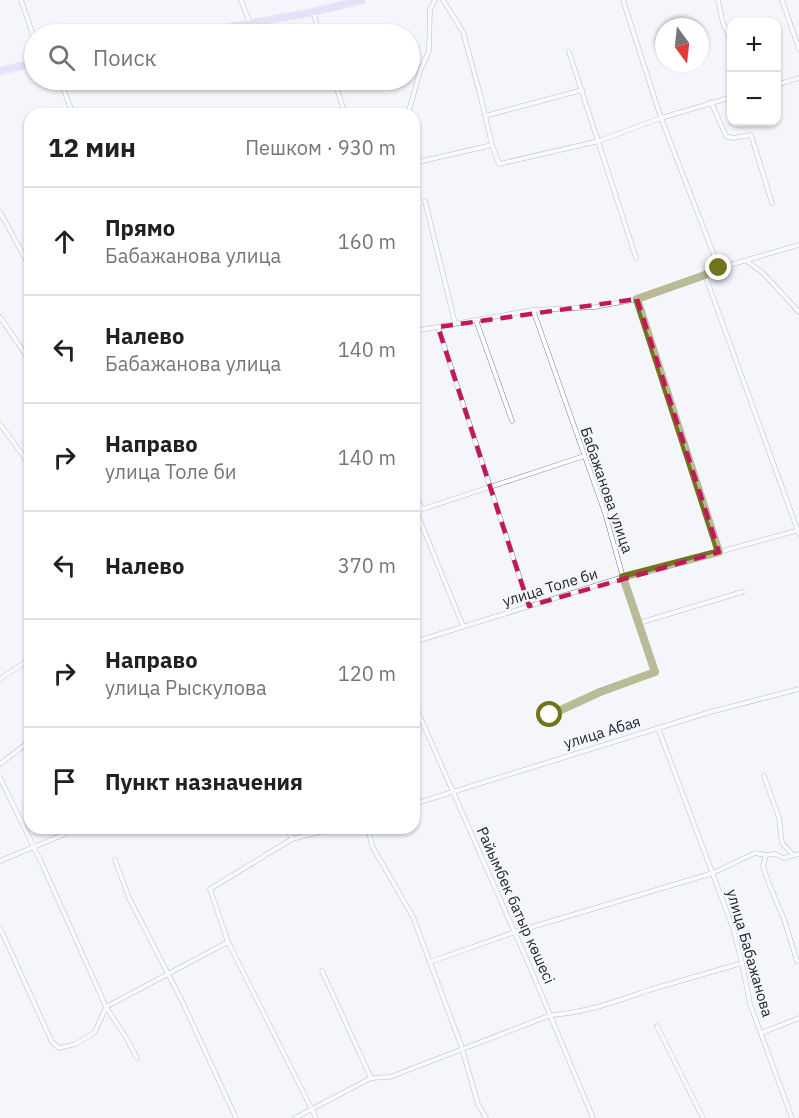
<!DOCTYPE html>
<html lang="ru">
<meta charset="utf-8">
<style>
body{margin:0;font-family:"IBM Plex Sans",sans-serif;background:#f2f2f2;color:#202124}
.controls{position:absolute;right:18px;top:18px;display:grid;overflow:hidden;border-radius:12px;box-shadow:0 2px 4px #0004}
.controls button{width:54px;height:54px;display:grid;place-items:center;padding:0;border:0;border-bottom:2px solid #e0e0e0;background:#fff;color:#202124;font:30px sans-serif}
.compass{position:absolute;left:655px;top:18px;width:54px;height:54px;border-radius:50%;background:#fff;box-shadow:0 2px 4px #0004;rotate:165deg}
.stop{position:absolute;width:18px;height:18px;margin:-14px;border:4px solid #72741b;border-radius:50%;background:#fff}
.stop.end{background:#72741b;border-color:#fff;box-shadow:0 2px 6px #0008}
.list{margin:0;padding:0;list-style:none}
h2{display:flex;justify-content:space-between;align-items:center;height:78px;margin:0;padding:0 24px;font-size:26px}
h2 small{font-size:20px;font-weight:400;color:#757577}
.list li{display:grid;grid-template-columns:39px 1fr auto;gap:18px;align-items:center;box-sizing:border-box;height:108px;padding:0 24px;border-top:2px solid #e0e0e0}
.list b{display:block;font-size:22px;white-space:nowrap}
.list p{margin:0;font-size:20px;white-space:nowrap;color:#757577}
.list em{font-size:20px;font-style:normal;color:#757577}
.icon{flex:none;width:33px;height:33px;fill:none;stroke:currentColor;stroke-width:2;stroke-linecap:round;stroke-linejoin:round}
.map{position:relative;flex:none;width:799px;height:1118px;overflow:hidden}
.search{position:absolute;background:#fff;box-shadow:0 2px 4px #0004;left:24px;top:24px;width:396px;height:66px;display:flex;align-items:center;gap:15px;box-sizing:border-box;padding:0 21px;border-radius:33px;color:#757577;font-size:22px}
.panel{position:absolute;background:#fff;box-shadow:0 2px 4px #0004;left:24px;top:108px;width:396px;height:726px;border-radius:18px}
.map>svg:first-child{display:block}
</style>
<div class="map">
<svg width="799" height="1118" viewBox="0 0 799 1118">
<rect width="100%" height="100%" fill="#f4f6fb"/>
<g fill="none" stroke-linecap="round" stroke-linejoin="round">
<g stroke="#737b90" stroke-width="5">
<g id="street">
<polyline points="21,0 34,38"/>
<polyline points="241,0 250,23"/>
<polyline points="443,0 463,32 480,94 492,145"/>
<polyline points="623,0 661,118 719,268"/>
<polyline points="718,0 723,23 732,44"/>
<polyline points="782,0 799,49"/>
<polyline points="313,12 320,34"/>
<polyline points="569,52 636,258"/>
<polyline points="60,80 73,114"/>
<polyline points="334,80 345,114"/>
<polyline points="776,85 799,78"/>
<polyline points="711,102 726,136 733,138 751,135 772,203"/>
<polyline points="408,114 420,71 429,51 430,9 435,0"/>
<polyline points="485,116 582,90"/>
<polyline points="414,163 492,145 499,164 599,141 661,118 732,97"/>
<polyline points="425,201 455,323"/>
<polyline points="0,212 30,267"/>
<polyline points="747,261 763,273 799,312"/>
<polyline points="705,275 799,534"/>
<polyline points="637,299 719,552"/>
<polyline points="533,310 605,513 623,577 655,672 600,692 550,715"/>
<polyline points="0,317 30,361"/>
<polyline points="476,320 512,421"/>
<polyline points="438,327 529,606"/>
<polyline points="414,331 533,310 595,307 637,299 705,275 719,268 799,245"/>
<polyline points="0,424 30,465"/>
<polyline points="414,494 422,508"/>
<polyline points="416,511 463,626"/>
<polyline points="414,512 584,456"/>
<polyline points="639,623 742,592"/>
<polyline points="414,642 623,577 719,552 799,530"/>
<polyline points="0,679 30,659"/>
<polyline points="414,703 533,974 593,1118"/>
<polyline points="658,728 733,928 742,963 750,1004 792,1118"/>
<polyline points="0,764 30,741"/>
<polyline points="764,776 779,818 782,843 793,855"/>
<polyline points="0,778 43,866 106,1007 127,1039 137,1058"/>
<polyline points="414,804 710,712 799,689"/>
<polyline points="287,828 292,839"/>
<polyline points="368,828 372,846 413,917 461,1045 478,1104 486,1118"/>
<polyline points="766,855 763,866 769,884 784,919 797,961"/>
<polyline points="115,860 129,898 182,1001 236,1118"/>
<polyline points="0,861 65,834 70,828"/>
<polyline points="0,928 52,1042 59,1048 76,1044 95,1032 106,1007 228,942 210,889 292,839 336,828"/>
<polyline points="228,942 316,1118"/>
<polyline points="430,962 515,932 713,873 755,853 766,855 775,854 784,858 799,854"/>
<polyline points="322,971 371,1078"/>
<polyline points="657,1026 703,1118"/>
<polyline points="761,1033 799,1018"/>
<path d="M 295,1118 L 371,1078 L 390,1077 L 551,1015 C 585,1013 617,1001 649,990 C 680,981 711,972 742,963"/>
</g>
</g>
<g stroke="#d3d4d5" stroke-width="8">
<g id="primary">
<polyline points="192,34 313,12 362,0"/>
<polyline points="0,71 34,63"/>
</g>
</g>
<use href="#street" stroke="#fff" stroke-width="4"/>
<use href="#primary" stroke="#d9c3fb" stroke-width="6"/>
</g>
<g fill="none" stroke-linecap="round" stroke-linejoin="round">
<polyline stroke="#72741b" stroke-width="8" points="550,715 600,692 655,672 623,577 719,552 637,299 705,275 719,268"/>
</g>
<path d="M0 0H799V1118H0ZM 637,299 L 719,552 L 529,606 L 438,327 Z" fill="#f4f6fb" fill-opacity=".55" fill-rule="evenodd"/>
<path fill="none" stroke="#c2185b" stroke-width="4.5" stroke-dasharray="12 8" stroke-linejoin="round" d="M 637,299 L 719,552 L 529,606 L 438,327 Z"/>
<g text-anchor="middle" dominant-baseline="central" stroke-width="4.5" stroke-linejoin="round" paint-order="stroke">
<g font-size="15" fill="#23262f" stroke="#f4f6fb">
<text transform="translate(607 490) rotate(71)">Бабажанова улица</text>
<text transform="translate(550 587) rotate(-17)">улица Толе би</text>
<text transform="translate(602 732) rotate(-17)">улица Абая</text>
<text transform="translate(516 905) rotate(66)">Райымбек батыр көшесі</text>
<text transform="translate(750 953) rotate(74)">улица Бабажанова</text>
</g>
</g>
</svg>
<div class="controls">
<button>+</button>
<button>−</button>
</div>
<svg class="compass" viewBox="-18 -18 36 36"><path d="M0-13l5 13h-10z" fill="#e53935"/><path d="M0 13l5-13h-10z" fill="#757577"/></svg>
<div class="stop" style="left:550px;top:715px"></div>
<div class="stop end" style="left:719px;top:268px"></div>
<div class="search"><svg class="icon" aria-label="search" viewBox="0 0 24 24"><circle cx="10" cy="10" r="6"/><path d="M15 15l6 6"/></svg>Поиск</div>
<section class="panel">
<h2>12 мин<small>Пешком · 930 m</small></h2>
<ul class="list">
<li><svg class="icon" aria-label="ahead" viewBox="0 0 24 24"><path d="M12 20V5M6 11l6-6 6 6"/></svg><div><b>Прямо</b><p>Бабажанова улица</p></div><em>160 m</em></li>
<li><svg class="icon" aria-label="left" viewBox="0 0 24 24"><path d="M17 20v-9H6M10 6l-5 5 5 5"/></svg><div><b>Налево</b><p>Бабажанова улица</p></div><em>140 m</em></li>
<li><svg class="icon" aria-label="right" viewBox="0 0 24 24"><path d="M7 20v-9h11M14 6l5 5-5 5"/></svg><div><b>Направо</b><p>улица Толе би</p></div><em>140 m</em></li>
<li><svg class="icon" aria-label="left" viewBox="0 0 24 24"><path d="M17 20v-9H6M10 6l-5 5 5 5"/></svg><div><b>Налево</b></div><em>370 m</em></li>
<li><svg class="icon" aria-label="right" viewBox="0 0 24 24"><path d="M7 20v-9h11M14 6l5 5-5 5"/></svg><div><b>Направо</b><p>улица Рыскулова</p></div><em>120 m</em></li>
<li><svg class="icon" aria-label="arrive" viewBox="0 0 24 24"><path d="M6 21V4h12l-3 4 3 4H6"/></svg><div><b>Пункт назначения</b></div></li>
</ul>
</section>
</div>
